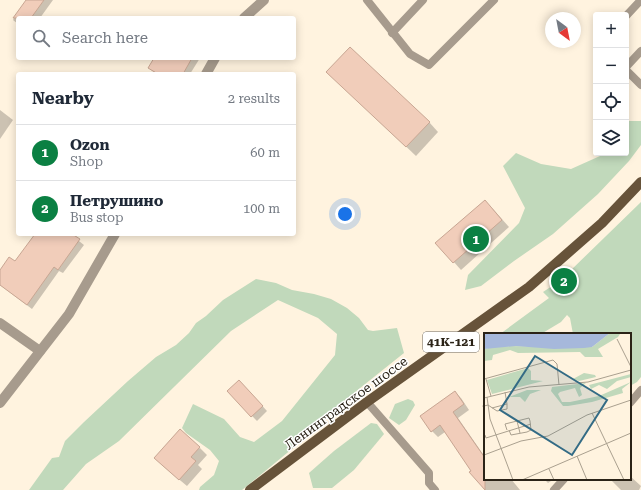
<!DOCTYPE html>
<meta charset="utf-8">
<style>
body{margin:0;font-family:"Roboto Serif",serif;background:#f2f2f3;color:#1f2937}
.controls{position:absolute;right:12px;top:12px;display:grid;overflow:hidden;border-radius:4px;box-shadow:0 2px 10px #0003}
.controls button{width:36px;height:36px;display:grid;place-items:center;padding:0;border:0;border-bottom:1px solid #e0e1e3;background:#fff;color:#1f2937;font:20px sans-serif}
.compass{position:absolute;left:545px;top:12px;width:36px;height:36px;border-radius:50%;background:#fff;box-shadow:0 2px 10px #0003;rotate:148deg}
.you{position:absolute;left:345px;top:214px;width:14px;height:14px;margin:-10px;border:3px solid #fff;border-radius:50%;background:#1a73e8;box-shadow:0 0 0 6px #1a73e833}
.badge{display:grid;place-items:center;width:26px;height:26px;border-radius:50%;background:#0b8043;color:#fff;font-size:13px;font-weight:700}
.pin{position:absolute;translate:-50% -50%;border:2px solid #fff;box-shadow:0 1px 4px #0006}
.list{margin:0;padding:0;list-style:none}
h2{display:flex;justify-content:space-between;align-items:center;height:52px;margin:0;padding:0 16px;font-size:17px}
h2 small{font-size:13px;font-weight:400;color:#747a83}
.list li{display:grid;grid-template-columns:26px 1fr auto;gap:12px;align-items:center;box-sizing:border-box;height:56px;padding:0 16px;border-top:1px solid #e0e1e3}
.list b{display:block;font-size:15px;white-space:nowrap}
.list p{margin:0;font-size:13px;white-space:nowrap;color:#747a83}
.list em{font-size:13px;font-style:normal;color:#747a83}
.icon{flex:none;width:22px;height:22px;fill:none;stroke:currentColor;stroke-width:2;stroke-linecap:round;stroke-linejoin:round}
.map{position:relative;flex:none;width:641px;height:490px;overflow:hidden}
.search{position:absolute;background:#fff;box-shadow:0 2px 10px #0003;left:16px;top:16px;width:280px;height:44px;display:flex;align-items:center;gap:10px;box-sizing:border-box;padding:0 14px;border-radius:4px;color:#747a83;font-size:15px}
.panel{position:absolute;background:#fff;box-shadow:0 2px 10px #0003;left:16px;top:72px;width:280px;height:164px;border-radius:4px}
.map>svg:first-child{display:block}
</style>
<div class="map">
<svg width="641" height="490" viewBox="0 0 641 490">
<rect width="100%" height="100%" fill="#fff3df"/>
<g fill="#c1d9bb">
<polygon points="629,121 641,121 641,145 629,161 598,194 553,234 514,261 481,286 465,290 468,275 519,223 525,208 503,166 516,153 541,164 571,169 600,156 604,153 626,153 626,126"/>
<polygon points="641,202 641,377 637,382 630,386 630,334 573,334 570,318 567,315 561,322 541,334 500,334 549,298 543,292 555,284 565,291 573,285 569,272"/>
<polygon points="256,279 276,283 292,290 314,294 331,299 347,308 359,318 368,330 373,331 397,328 404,353 325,416 304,439 242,490 199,490 200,487 214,475 219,461 210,450 186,433 182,428 193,404 224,419 240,437 254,442 282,421 335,355 337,334 318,318 278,300 231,331 119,441 86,464 63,490 29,490 52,458 59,457 65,441 84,422 128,381 156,357 176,345 189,333 196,323 206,316 223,300"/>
<polygon points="408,399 413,401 415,405 406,420 399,425 389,418 395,404"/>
<polygon points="371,423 377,424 384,434 354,470 332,488 313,488 309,473 334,451"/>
</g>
<g fill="#0003">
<polygon points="27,0 53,0 40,18 18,18 18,24 13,20"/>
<polygon points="155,58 200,58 190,74 156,74 149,68"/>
<polygon points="337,81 429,122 438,132 416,156"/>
<polygon points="0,110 13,120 0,139"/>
<polygon points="492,208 509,227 461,270 437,243"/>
<polygon points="36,234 70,234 84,245 63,273 59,271 32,309 0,285 0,272 15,263"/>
<polygon points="244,386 267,411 257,421 228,391"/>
<polygon points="455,392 461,398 469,410 458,418 485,457 485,479 511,479 520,490 485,490 471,472 472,471 445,432 438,437 432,431"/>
<polygon points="485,403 485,410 482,406"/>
<polygon points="200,448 207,455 198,465 202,469 187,486 163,466"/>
<polygon points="630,476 641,486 639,490 621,490 610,479 630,479"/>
<polygon points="544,479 554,479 548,483"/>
</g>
<g fill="#f1cdba" stroke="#c8a693">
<polygon points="26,0 44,0 31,18 13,18"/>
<polygon points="350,47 430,122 406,147 326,72"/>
<polygon points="154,58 192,58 183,74 158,74 148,68"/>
<polygon points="485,200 502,220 453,263 435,243"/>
<polygon points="35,234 72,234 80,239 58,270 54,267 27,305 0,285 0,270 9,257 15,261"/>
<polygon points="239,380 263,406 251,417 227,391"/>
<polygon points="455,391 464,404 453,412 485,458 485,490 469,472 471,471 440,425 431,432 420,416"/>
<polygon points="180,429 200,447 191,457 196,461 179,480 154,458"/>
</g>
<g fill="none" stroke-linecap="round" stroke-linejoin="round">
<g stroke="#a79b8d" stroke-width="8">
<polyline points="367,0 410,54 429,65 494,0"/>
<polyline points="626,16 641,0"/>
<polyline points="392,33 423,0"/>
<polyline points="626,67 641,51"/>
<polyline points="626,70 641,85"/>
<polyline points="367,402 429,473 429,483 435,490"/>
<polyline points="630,403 641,390"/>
<polyline points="554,490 564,479"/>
</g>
<g stroke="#a79b8d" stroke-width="10">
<polyline points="244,18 264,0"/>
<polyline points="206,74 215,58"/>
<polyline points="0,323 40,351"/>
<polyline points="0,403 69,314 115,234"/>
</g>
<polyline stroke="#67533a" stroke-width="10" points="250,490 367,402 529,287 602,223 641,182"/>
</g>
<g text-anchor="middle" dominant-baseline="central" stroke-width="3" stroke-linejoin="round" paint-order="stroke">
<rect fill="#fff" stroke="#6b655d" stroke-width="1" x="423" y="332" width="56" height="20" rx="3"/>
<g font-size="12" font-weight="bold" fill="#2b2317">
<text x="451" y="342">41К-121</text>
</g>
<g font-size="13" fill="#2b2317" stroke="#fff">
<text transform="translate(346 403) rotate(-36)">Ленинградское шоссе</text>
</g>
</g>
<g transform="translate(484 333)">
<rect width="147" height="147" fill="#fff3df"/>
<path d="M 126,0 L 136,1 L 134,4 L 114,16 L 119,24 L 101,24 L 96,19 L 34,20 L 26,17 L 9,22 L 8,27 L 0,28 L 0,16 L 13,13 L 108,14 ZM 44,35 L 47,38 L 47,47 L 59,48 L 8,61 L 3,47 ZM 100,40 L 111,42 L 112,44 L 95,48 L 89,46 ZM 147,41 L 147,44 L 133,48 L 123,56 L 115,52 L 107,56 L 105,52 ZM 147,49 L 138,56 L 139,60 L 108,69 L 84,73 L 79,73 L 67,58 L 68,54 L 102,50 L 96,55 L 98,62 L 95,64 L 91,55 L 76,59 L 74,61 L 78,69 L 86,69 L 115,63 ZM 43,57 L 57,57 L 46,61 L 41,69 L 36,64 L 25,64 Z" fill="#c1d9bb"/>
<path d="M 0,0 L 126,0 L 108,14 L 100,15 L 70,16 L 32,13 L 0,16 Z" fill="#a6b8db"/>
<path fill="none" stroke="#aaa08f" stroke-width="1" d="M 133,6 L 147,34M 0,46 L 69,27 L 73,31 L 75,52M 2,46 L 7,63M 3,64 L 6,86 L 29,147M 0,65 L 45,54 L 104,49 L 147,37M 0,73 L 4,72 L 13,78 L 23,76 L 23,71M 8,75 L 23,71 L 21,59M 108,80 L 140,147M 33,88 L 36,100M 23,97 L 21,91 L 45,85 L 46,88 L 47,97 L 43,99 L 27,102 L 25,97M 1,102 L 2,105 L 47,91M 0,122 L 37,108 L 64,103 L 103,82 L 147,67M 93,123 L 103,147M 65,136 L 70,147M 38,147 L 147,100"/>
<path fill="#336b85" fill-opacity="0.15" stroke="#336b85" stroke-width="2" d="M 51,23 L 123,67 L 88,122 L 16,77 Z"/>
<rect width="147" height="147" fill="none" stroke="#2b2317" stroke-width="2"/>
</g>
</svg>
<div class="controls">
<button>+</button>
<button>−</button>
<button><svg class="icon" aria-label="locate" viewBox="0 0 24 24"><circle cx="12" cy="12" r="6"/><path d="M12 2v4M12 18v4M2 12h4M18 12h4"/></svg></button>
<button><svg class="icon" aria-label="layers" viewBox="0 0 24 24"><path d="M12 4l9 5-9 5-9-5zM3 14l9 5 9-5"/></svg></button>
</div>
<svg class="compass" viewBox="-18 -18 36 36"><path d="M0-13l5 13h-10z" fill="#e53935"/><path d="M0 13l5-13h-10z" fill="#747a83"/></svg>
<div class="you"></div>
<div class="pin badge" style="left:476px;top:239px">1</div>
<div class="pin badge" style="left:564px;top:281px">2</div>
<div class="search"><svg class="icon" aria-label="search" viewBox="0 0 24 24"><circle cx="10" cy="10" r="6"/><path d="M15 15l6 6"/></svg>Search here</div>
<section class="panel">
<h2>Nearby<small>2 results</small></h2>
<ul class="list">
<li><span class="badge">1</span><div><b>Ozon</b><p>Shop</p></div><em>60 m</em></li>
<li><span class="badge">2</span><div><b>Петрушино</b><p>Bus stop</p></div><em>100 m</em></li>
</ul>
</section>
</div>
